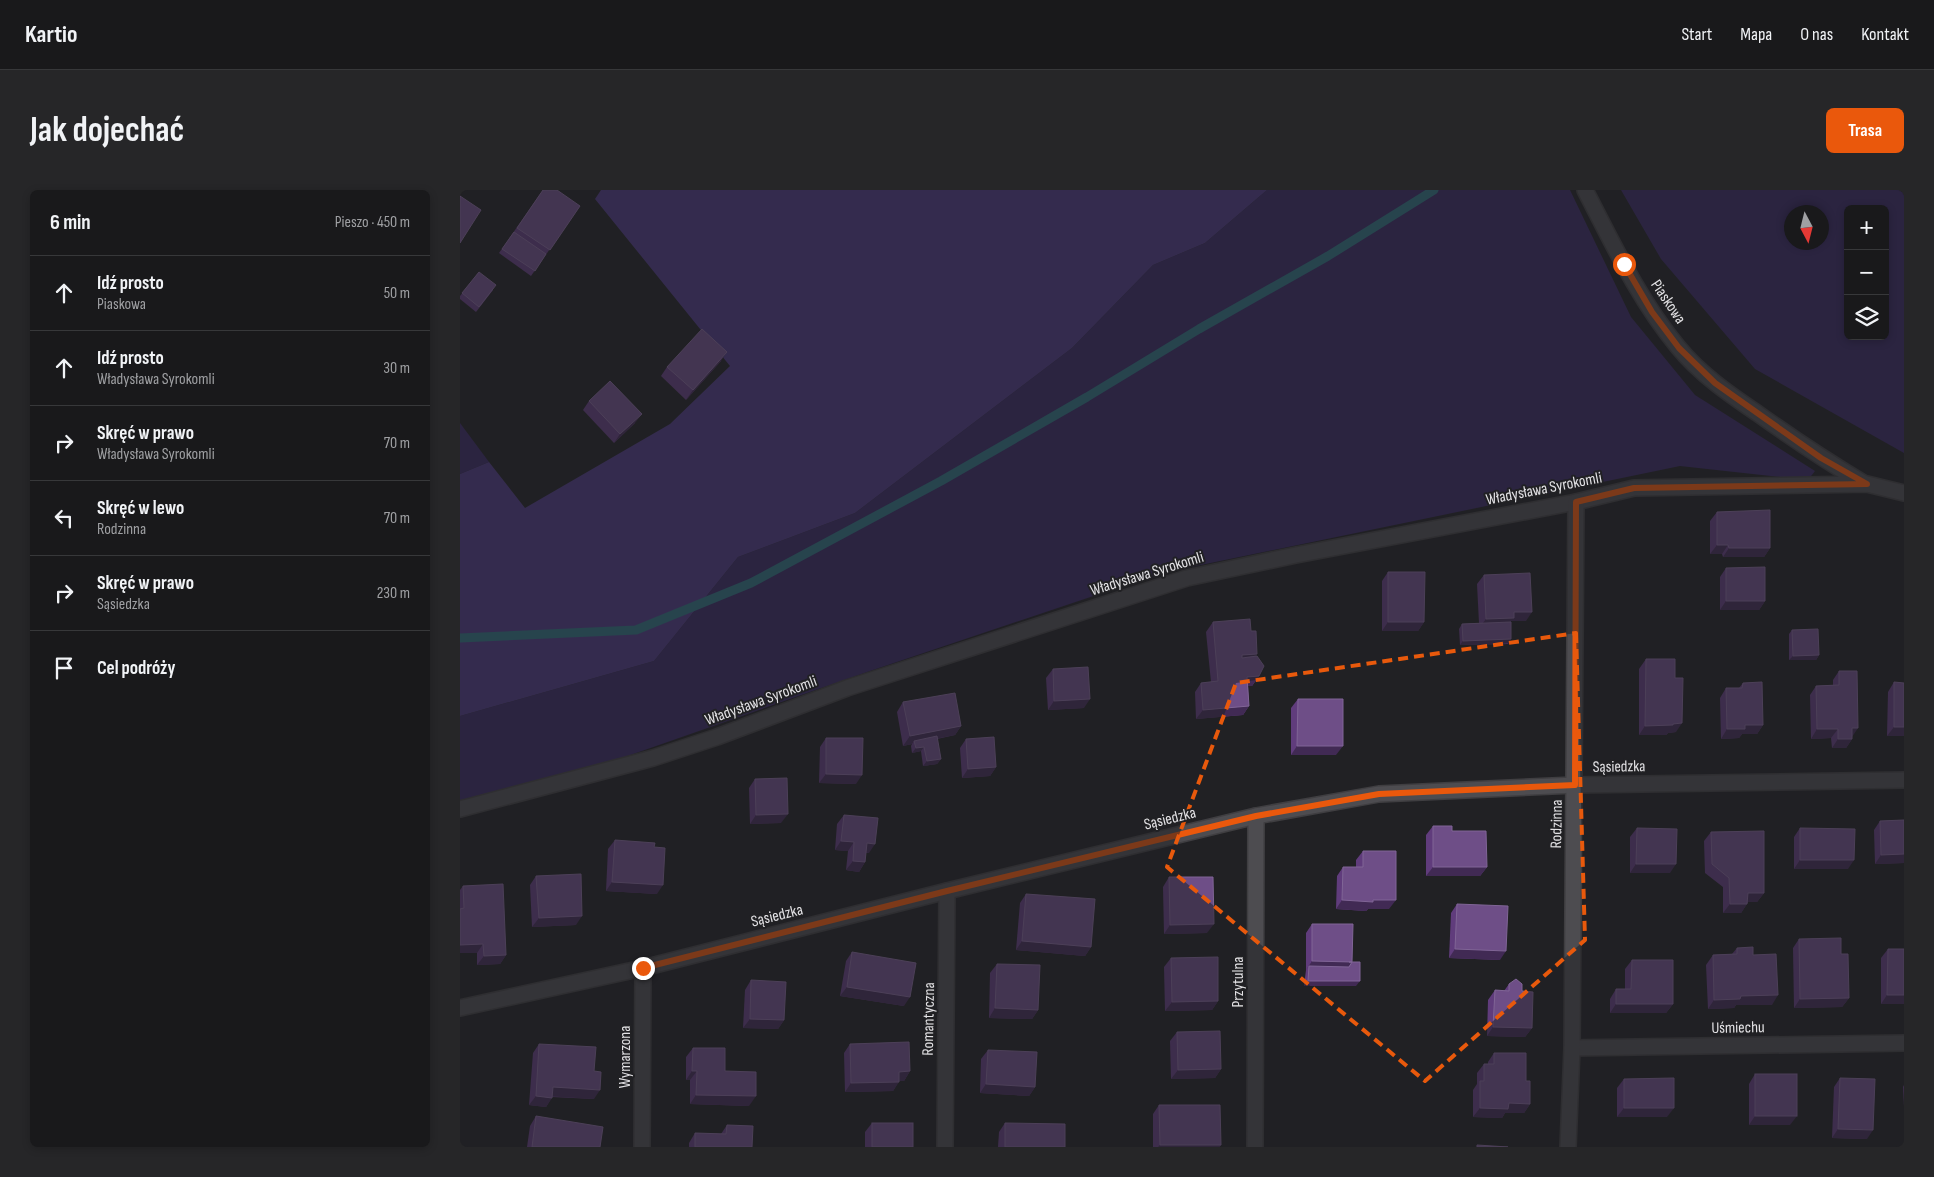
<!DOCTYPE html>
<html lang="pl">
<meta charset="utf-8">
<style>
body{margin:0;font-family:"Sofia Sans Condensed",sans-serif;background:#262628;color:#f1f3f6}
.controls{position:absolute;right:15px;top:15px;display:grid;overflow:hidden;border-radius:8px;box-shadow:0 2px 8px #0003}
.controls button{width:45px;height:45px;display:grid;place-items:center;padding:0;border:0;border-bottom:1px solid #37383a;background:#19191b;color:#f1f3f6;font:25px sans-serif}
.compass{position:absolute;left:1324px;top:15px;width:45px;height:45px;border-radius:50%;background:#19191b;box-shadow:0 2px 8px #0003;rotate:173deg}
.stop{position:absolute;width:15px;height:15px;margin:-11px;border:4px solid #ea580c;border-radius:50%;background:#fff}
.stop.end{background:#ea580c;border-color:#fff;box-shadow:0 1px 5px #0008}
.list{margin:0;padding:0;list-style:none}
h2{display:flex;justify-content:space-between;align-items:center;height:65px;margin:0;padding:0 20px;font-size:21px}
h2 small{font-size:16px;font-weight:400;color:#9fa0a3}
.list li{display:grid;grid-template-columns:32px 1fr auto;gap:15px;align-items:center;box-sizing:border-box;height:75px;padding:0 20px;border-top:1px solid #37383a}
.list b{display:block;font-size:19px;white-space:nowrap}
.list p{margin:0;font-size:16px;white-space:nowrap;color:#9fa0a3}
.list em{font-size:16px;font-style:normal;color:#9fa0a3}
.icon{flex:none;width:28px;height:28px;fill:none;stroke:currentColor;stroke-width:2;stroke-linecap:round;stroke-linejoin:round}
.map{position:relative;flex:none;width:1444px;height:957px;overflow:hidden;border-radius:8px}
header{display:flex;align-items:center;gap:30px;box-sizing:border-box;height:70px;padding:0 25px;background:#19191b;border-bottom:1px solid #37383a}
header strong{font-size:24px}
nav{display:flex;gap:28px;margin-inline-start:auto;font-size:18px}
.intro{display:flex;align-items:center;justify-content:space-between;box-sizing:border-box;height:120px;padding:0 30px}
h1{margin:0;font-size:35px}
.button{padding:12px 22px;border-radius:8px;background:#ea580c;color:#fff;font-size:18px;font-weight:700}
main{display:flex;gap:30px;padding:0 30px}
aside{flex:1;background:#19191b;border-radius:8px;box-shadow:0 2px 8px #0003}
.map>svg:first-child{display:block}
</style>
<header>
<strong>Kartio</strong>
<nav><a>Start</a><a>Mapa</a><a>O nas</a><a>Kontakt</a></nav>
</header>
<div class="intro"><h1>Jak dojechać</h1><a class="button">Trasa</a></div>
<main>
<aside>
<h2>6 min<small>Pieszo · 450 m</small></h2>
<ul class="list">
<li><svg class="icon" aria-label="ahead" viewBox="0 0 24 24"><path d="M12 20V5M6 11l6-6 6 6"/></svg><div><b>Idź prosto</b><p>Piaskowa</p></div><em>50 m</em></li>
<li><svg class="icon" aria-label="ahead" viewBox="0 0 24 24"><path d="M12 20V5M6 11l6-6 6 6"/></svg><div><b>Idź prosto</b><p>Władysława Syrokomli</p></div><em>30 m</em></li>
<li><svg class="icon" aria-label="right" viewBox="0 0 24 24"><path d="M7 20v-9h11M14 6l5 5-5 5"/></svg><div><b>Skręć w prawo</b><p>Władysława Syrokomli</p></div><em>70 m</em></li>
<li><svg class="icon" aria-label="left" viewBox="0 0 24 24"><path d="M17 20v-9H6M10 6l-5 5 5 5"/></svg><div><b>Skręć w lewo</b><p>Rodzinna</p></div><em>70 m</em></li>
<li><svg class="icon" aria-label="right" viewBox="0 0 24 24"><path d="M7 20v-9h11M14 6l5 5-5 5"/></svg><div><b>Skręć w prawo</b><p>Sąsiedzka</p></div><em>230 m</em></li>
<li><svg class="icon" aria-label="arrive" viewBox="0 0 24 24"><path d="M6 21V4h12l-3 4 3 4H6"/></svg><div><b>Cel podróży</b></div></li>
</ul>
</aside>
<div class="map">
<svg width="1444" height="957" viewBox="0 0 1444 957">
<rect width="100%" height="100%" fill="#212124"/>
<g fill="#382863" fill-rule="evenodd">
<polygon points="807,0 1110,0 1171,127 1235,205 1355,281 1348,290 1220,276 702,383 410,481 139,576 0,612 0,526 194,471 278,367 395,323 612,158 693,75 745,53"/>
<path d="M 1161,0 L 1444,0 L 1444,263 L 1295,179 L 1201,69 ZM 1388,19 L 1425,19 L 1425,146 L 1388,146 ZM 1332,22 L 1362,22 L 1362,52 L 1332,52 Z"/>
<polygon points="0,233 29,272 0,284"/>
</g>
<polygon fill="#4d3981" points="141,0 807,0 745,53 693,75 612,158 395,323 278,367 194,471 0,526 0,284 29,272 65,318 210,234 270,176 135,9"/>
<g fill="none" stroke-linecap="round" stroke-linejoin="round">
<polyline stroke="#2f6f7f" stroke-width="9" points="0,448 176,440 291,393 481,291 627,207 739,139 868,66 974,0"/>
<g stroke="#3f3e41" stroke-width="18">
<g id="minor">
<path d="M 1125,0 C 1153,54 1179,110 1218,157 C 1240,184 1269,204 1297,223 C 1332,248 1368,272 1405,294"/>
<polyline points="0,619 193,568 257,547 387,498 727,388 836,365 1116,312 1174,298 1407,294 1444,303"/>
<polyline points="0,818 183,778 487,701 796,626 919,604 1115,595 1444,590"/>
<polyline points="1112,858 1444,853"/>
<polyline points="182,957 183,778"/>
<polyline points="485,957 487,701"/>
<polyline points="795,957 796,626"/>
<polyline points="1108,957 1112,858 1116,312"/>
</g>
</g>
<use href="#minor" stroke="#4d4c50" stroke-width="15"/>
</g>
<g fill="#603c7c">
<polygon points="83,0 120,16 71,86 39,63"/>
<polygon points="19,82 33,100 16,122 0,109 0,106"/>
<polygon points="261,171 226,210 201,186 207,177"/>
<polygon points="129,211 175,233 154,253 123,220"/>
<polygon points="1257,322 1310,358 1304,367 1263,367 1262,364 1250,364 1250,331"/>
<polygon points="1266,378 1305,411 1299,420 1260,420 1260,387"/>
<polygon points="928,382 964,432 958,441 922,441 922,391"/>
<polygon points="1024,385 1066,431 1051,431 1048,454 1000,455 999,439 1002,434 1019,433 1017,394"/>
<polygon points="753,432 791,441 799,486 792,496 788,496 789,516 783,525 736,529 735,502 741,493 751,492 746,442"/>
<polygon points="1332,440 1359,465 1356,470 1329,470 1329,444"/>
<polygon points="1186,469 1215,488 1216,542 1208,543 1206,545 1179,545 1179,479"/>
<polygon points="593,479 624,518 588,520 586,488"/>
<polygon points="1379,481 1392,549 1386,558 1372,558 1371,548 1351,549 1350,505 1356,496 1373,495 1373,490"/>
<polygon points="1434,492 1444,546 1427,546 1428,502"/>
<polygon points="1283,493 1303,535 1297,544 1282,544 1279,548 1261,549 1260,508 1266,498 1279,498"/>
<polygon points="838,509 876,565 831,565 831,518"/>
<polygon points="443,512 501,536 495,545 477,549 481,569 477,574 463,576 461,561 452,563 451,556 452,554 443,556 437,522"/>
<polygon points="366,548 396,594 359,593 360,557"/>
<polygon points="506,549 536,577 530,586 502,588 500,558"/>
<polygon points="295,589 321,633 290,634 289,598"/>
<polygon points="384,625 409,663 406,663 405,672 399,682 386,680 388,661 375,660 377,634"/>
<polygon points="1444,630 1444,673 1415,674 1414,640 1420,631"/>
<polygon points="973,636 992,641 1027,677 1020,686 966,686 966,645"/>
<polygon points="1177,638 1210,683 1170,683 1170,647"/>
<polygon points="1340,638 1388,679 1334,679 1334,647"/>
<polygon points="1251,642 1304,703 1297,712 1288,712 1281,723 1263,723 1263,697 1245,683 1244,651"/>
<polygon points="155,650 194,657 197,704 146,701 148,659"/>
<polygon points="903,661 929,719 908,719 906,721 876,719 877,686 883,677 896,677 896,670"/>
<polygon points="76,686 116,735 72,737 70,695"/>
<polygon points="709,687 747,743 704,744 703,697"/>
<polygon points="3,696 46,765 40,774 17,775 17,763 0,763 0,700"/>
<polygon points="566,704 631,757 625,766 556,760 560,713"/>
<polygon points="997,714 1040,770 989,768 991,723"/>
<polygon points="852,734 892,772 896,796 844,796 846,780 846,743"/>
<polygon points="1339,749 1381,764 1389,808 1382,817 1334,818 1333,758"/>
<polygon points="1277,758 1293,765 1312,815 1276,815 1274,818 1248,819 1246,775 1253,765 1272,764"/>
<polygon points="1428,759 1444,759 1444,814 1421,814 1421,768"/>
<polygon points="392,762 444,816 380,806 386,771"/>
<polygon points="711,768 758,811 752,820 705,821 704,777"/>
<polygon points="1172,770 1213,814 1206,823 1150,823 1150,809 1156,799 1165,799 1165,779"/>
<polygon points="537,774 578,820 572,829 529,828 530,783"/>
<polygon points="291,790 324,830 318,839 283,838 285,800"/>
<polygon points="1049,794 1062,801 1072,838 1065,847 1027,846 1028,810 1035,800 1044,801"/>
<polygon points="717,842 761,879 755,888 711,889 710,851"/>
<polygon points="79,854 134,881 134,909 92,907 86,917 69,915 73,863"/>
<polygon points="390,854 450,881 444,891 439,891 433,901 385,902 384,863"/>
<polygon points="233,858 265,881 289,916 230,914 230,890 226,890 226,867"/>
<polygon points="528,860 575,897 569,906 520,903 521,869"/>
<polygon points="1034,863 1066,891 1070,914 1064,923 1045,923 1042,928 1013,927 1013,900 1017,894 1017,883 1024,874 1028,874 1028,872"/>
<polygon points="1295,884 1330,935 1289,935 1289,894"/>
<polygon points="1380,888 1407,949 1372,948 1374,897"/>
<polygon points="1164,889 1207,927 1157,927 1157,898"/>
<polygon points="1444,895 1444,916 1443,897"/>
<polygon points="699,915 761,955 759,957 693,957 693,924"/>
<polygon points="76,926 140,957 67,957 70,936"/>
<polygon points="412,933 453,957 405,957 405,942"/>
<polygon points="545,933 605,957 538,957 539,942"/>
<polygon points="267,935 292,957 229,957 229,953 235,943 261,944"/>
</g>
<g fill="#412a54">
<polygon points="267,162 261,171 226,210 233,200"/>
<polygon points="182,224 175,233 154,253 160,244"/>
<polygon points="1257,355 1268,355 1262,364 1250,364"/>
<polygon points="1269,358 1310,358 1304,367 1263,367"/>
<polygon points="1266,411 1305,411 1299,420 1260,420"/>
<polygon points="1054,422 1072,422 1066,431 1051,431 1047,437 1019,438 1026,429"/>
<polygon points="928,432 964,432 958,441 922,441"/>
<polygon points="1051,449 1048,454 1000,455 1003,451"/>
<polygon points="797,464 791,473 775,475 782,465"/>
<polygon points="1359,465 1356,470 1329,470 1333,466"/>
<polygon points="799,486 792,496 781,496 787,487"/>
<polygon points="630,509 624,518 588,520 594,511"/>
<polygon points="789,516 783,525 736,529 743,520"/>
<polygon points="1222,533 1216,542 1208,543 1206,545 1179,545 1185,536"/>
<polygon points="1285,535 1303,535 1297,544 1282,544 1279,548 1261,549 1267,539"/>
<polygon points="501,536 495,545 454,553 454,551 452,554 443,556 450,546"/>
<polygon points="1434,537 1444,537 1444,546 1427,546"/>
<polygon points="1392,538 1398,538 1392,547"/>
<polygon points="1357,539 1378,539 1371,548 1351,549"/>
<polygon points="1378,549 1392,549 1386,558 1372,558"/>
<polygon points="837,556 883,556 876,565 831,565"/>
<polygon points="464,557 461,561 452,563 456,558"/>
<polygon points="481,569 477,574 463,576 467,571"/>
<polygon points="536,577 530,586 502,588 508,579"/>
<polygon points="366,584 402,585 396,594 359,593"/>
<polygon points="328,624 321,633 290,634 296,625"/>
<polygon points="381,651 394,652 388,661 375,660"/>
<polygon points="407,653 415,654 409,663 401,662"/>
<polygon points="1444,664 1444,673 1415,674 1421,665"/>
<polygon points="1340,670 1394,670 1388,679 1334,679"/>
<polygon points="393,671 405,672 399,682 386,680"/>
<polygon points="1176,674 1216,674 1210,683 1170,683"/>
<polygon points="973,677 1027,677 1020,686 966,686"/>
<polygon points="152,692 203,695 197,704 146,701"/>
<polygon points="1288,703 1304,703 1297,712 1281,712"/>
<polygon points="882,710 936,710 929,719 908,719 906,721 876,719"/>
<polygon points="1270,714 1287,714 1281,723 1263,723"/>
<polygon points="122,726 116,735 72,737 79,728"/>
<polygon points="754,734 747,743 704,744 710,735"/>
<polygon points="562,751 631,757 625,766 556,760"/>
<polygon points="23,754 17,763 0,763 0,755"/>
<polygon points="995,759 1046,761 1040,770 989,768"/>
<polygon points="46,765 40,774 17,775 24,766"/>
<polygon points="852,771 892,772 886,781 849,776 846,780"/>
<polygon points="848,791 900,791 896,796 844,796"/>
<polygon points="387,797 450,807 444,816 380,806"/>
<polygon points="1318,805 1312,815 1276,815 1274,818 1248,819 1254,810 1281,806"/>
<polygon points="1427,805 1444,805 1444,814 1421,814"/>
<polygon points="1389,808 1382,817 1334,818 1340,809"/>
<polygon points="758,811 752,820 705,821 712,812"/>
<polygon points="1156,814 1213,814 1206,823 1150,823"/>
<polygon points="535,818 578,820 572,829 529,828"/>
<polygon points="290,829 324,830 318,839 283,838"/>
<polygon points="1033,837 1072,838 1065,847 1027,846"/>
<polygon points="761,879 755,888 711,889 718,880"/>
<polygon points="232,881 237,881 230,890 226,890"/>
<polygon points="450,881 444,891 433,891 439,882"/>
<polygon points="439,892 433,901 385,902 391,893"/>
<polygon points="526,894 575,897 569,906 520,903"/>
<polygon points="93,897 140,900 134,909 86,906"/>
<polygon points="236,905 296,906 289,916 230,914"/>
<polygon points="76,906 92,908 86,917 69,915"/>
<polygon points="1049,913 1070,914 1064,923 1045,923 1042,928 1013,927 1020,918"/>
<polygon points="1164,918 1214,918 1207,927 1157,927"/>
<polygon points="1295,926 1337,926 1330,935 1289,935"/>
<polygon points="1378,939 1413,940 1407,949 1372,948"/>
<polygon points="700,955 761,955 759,957 698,957"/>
</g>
<g fill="#6e4e87" stroke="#806596">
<polygon points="83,0 97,0 120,16 90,60 57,38"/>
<polygon points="0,6 21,20 0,53"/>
<polygon points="54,42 86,64 75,81 42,59"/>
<polygon points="19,82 36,95 19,117 2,103"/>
<polygon points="242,139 267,162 233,200 207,177"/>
<polygon points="150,191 182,224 160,244 129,211"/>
<polygon points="1310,320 1310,358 1269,358 1268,355 1257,355 1257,322"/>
<polygon points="1305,377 1305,411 1266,411 1266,378"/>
<polygon points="928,382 965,382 964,432 928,432"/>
<polygon points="1070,383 1072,422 1054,422 1054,428 1026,429 1024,385"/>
<polygon points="790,429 791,441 796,441 797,464 782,465 782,468 797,466 804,476 799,486 787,487 789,516 743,520 741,493 758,491 753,432"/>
<polygon points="1051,432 1051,449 1003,451 1002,434"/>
<polygon points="1358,439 1359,465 1333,466 1332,440"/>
<polygon points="1186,469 1215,469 1215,488 1223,488 1222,533 1213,534 1213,535 1185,536"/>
<polygon points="628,477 630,509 594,511 593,479"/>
<polygon points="1379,481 1397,481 1398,538 1392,538 1392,549 1378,549 1378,539 1357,539 1356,496 1379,495"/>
<polygon points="1302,492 1303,535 1285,535 1285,539 1267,539 1266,498 1282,498 1283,493"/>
<polygon points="1434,492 1444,493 1444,537 1434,537"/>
<polygon points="495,503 501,536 450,546 443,512"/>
<polygon points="838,509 883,509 883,556 837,556"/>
<polygon points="477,546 481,569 467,571 464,557 456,558 454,551"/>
<polygon points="534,547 536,577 508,579 506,549"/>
<polygon points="366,548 403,548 402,585 366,584"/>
<polygon points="327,588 328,624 296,625 295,589"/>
<polygon points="384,625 418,628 415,654 407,653 405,672 393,671 394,652 381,651"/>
<polygon points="1444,630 1444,664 1421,665 1420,631"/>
<polygon points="973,636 992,636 992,641 1026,641 1027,677 973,677"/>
<polygon points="1177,638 1217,639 1216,674 1176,674"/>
<polygon points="1340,638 1395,639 1394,670 1340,670"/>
<polygon points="1304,641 1304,703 1288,703 1287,714 1270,714 1269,688 1252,674 1251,642"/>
<polygon points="155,650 195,653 194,657 205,658 203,695 152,692"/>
<polygon points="903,661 936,661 936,710 913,710 913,712 882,710 883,677 903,677"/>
<polygon points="121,684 122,726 79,728 76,686"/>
<polygon points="709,687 753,687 754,734 710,735"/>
<polygon points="43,694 46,765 24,766 23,754 0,755 0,719 4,718 3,696"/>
<polygon points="566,704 635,709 631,757 562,751"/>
<polygon points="997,714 1048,716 1046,761 995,759"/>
<polygon points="852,734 893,734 892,772 852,771"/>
<polygon points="1381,748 1381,764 1388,764 1389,808 1340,809 1339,749"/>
<polygon points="1293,757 1293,765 1316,764 1318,805 1281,806 1280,809 1254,810 1253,765 1277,764 1277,758"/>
<polygon points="1428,759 1444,759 1444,805 1427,805"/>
<polygon points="392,762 456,773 450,807 387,797"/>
<polygon points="758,767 758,811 712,812 711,768"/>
<polygon points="1172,770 1213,770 1213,814 1156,814 1156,799 1171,799"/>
<polygon points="889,772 900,772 900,791 848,791 849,776 889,777 892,772"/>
<polygon points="537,774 580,775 578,820 535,818"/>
<polygon points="1056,789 1062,794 1062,801 1073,802 1072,838 1033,837 1035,800 1049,801 1049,794"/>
<polygon points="291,790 326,792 324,830 290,829"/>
<polygon points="760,841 761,879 718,880 717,842"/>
<polygon points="449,852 450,881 439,882 439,892 391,893 390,854"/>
<polygon points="79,854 136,857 134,881 141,882 140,900 93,897 92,908 76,906"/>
<polygon points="233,858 265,858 265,881 296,882 296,906 236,905 237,881 232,881"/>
<polygon points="528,860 577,862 575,897 526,894"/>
<polygon points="1034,863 1066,863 1066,891 1070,891 1070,914 1049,913 1048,919 1020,918 1020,891 1024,891 1024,874 1034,874"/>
<rect x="1295" y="884" width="42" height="42"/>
<polygon points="1214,888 1214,918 1164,918 1164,889"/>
<polygon points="1380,888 1415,889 1413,940 1378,939"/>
<polygon points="699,915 760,915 761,955 700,955"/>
<polygon points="76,926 143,937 140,957 72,957"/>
<rect x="412" y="933" width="41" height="24"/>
<polygon points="545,933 605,934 605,957 545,957"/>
<polygon points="267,935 293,936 292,957 235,957 235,943 266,944"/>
<polygon points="1017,955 1048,957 1017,957"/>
</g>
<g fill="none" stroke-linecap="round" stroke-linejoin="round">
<polyline stroke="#ea580c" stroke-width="6" points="183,778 487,701 796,626 919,604 1115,595 1116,312 1174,298 1407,294 1361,268 1255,193 1219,158 1192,122 1164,74"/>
</g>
<path d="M0 0H1444V957H0ZM 1116,443 L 1125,750 L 965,891 L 707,677 L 776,493 Z" fill="#212124" fill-opacity=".55" fill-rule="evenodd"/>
<path fill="none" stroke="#e8590c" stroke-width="4" stroke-dasharray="10 6" stroke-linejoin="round" d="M 1116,443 L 1125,750 L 965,891 L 707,677 L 776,493 Z"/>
<g text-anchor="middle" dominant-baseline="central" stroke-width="4" stroke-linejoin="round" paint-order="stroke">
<g font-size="16" fill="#e3e2e5" stroke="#212124">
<text transform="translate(1208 112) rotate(56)">Piaskowa</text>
<text transform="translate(1084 299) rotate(-11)">Władysława Syrokomli</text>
<text transform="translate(687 384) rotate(-17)">Władysława Syrokomli</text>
<text transform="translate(301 511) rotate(-20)">Władysława Syrokomli</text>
<text transform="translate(1159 577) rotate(-1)">Sąsiedzka</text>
<text transform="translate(710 629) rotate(-14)">Sąsiedzka</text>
<text transform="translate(1097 634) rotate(-89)">Rodzinna</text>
<text transform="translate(317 726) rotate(-14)">Sąsiedzka</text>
<text transform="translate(778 792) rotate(-90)">Przytulna</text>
<text transform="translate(469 829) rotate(-89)">Romantyczna</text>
<text transform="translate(1278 838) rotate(-1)">Uśmiechu</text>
<text transform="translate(165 867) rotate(-90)">Wymarzona</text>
</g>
</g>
</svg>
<div class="controls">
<button>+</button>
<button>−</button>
<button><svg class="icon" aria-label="layers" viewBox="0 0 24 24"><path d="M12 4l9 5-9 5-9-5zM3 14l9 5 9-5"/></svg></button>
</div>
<svg class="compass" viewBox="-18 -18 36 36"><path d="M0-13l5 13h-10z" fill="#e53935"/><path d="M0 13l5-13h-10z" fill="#9fa0a3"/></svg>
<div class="stop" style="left:1164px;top:74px"></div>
<div class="stop end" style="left:183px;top:778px"></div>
</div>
</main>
